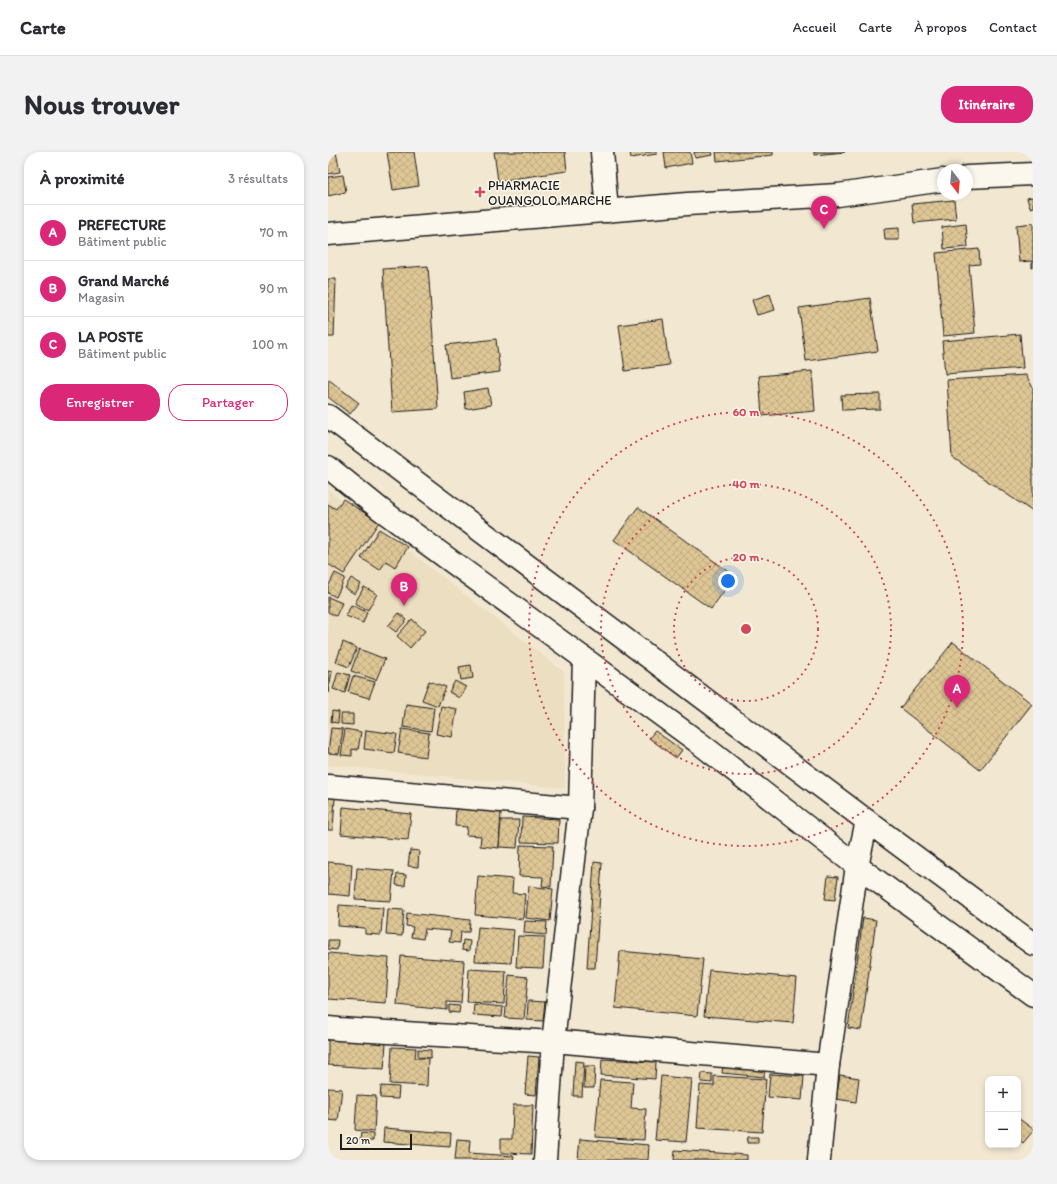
<!DOCTYPE html>
<html lang="fr">
<meta charset="utf-8">
<style>
body{margin:0;font-family:Itim,sans-serif;background:#f2f2f3;color:#2b2b33}
.controls{position:absolute;right:12px;bottom:12px;display:grid;overflow:hidden;border-radius:8px;box-shadow:0 2px 6px #0003}
.controls button{width:36px;height:36px;display:grid;place-items:center;padding:0;border:0;border-bottom:1px solid #e1e1e2;background:#fff;color:#2b2b33;font:20px sans-serif}
.compass{position:absolute;left:609px;top:12px;width:36px;height:36px;border-radius:50%;background:#fff;box-shadow:0 2px 6px #0003;rotate:164deg}
.scale{position:absolute;left:12px;bottom:10px;width:72px;box-sizing:border-box;padding-left:4px;border:2px solid #1c1c1c;border-top:0;font-size:11px;line-height:14px;white-space:nowrap;color:#1c1c1c;-webkit-text-stroke:3px #fbf7ec;paint-order:stroke}
.you{position:absolute;left:400px;top:429px;width:14px;height:14px;margin:-10px;border:3px solid #fff;border-radius:50%;background:#1a73e8;box-shadow:0 0 0 6px #1a73e833}
.badge{display:grid;place-items:center;width:26px;height:26px;border-radius:50%;background:#db2777;color:#fff;font-size:13px;font-weight:700}
.pin{position:absolute;translate:-50% -33px;filter:drop-shadow(0 1px 2px #0008)}
.pin::after{content:'';position:absolute;top:21px;width:14px;height:12px;background:inherit;clip-path:polygon(0 0,100% 0,50% 100%)}
.list{margin:0;padding:0;list-style:none}
h2{display:flex;justify-content:space-between;align-items:center;height:52px;margin:0;padding:0 16px;font-size:17px}
h2 small{font-size:13px;font-weight:400;color:#7c7c81}
.list li{display:grid;grid-template-columns:26px 1fr auto;gap:12px;align-items:center;box-sizing:border-box;height:56px;padding:0 16px;border-top:1px solid #e1e1e2}
.list b{display:block;font-size:15px;white-space:nowrap}
.list p{margin:0;font-size:13px;white-space:nowrap;color:#7c7c81}
.list em{font-size:13px;font-style:normal;color:#7c7c81}
.actions{display:flex;gap:8px;padding:12px 16px}
.actions a{flex:1;padding:9px 0;border:1px solid #db2777;border-radius:16px;text-align:center;font-size:14px;color:#db2777}
.actions .main{background:#db2777;color:#fff}
.map{position:relative;flex:none;width:705px;height:1008px;overflow:hidden;border-radius:16px}
header{display:flex;align-items:center;gap:24px;box-sizing:border-box;height:56px;padding:0 20px;background:#fff;border-bottom:1px solid #e1e1e2}
header strong{font-size:19px}
nav{display:flex;gap:22px;margin-inline-start:auto;font-size:14px}
.intro{display:flex;align-items:center;justify-content:space-between;box-sizing:border-box;height:96px;padding:0 24px}
h1{margin:0;font-size:28px}
.button{padding:10px 18px;border-radius:16px;background:#db2777;color:#fff;font-size:14px;font-weight:700}
main{display:flex;gap:24px;padding:0 24px}
aside{flex:1;background:#fff;border-radius:16px;box-shadow:0 2px 6px #0003}
.map>svg:first-child{display:block}
</style>
<header>
<strong>Carte</strong>
<nav><a>Accueil</a><a>Carte</a><a>À propos</a><a>Contact</a></nav>
</header>
<div class="intro"><h1>Nous trouver</h1><a class="button">Itinéraire</a></div>
<main>
<aside>
<h2>À proximité<small>3 résultats</small></h2>
<ul class="list">
<li><span class="badge">A</span><div><b>PREFECTURE</b><p>Bâtiment public</p></div><em>70 m</em></li>
<li><span class="badge">B</span><div><b>Grand Marché</b><p>Magasin</p></div><em>90 m</em></li>
<li><span class="badge">C</span><div><b>LA POSTE</b><p>Bâtiment public</p></div><em>100 m</em></li>
</ul>
<div class="actions"><a class="main">Enregistrer</a><a>Partager</a></div>
</aside>
<div class="map">
<svg width="705" height="1008" viewBox="0 0 705 1008">
<defs>
<pattern id="building-cross-hatch" width="8" height="8" patternUnits="userSpaceOnUse"><rect width="8" height="8" fill="#dec695"/><path d="M0 0l8 8M0 8l8-8" fill="none" stroke="#beaa80"/></pattern>
</defs>
<rect width="100%" height="100%" fill="#f2e8d2"/>
<filter id="ink" filterUnits="userSpaceOnUse"><feTurbulence type="fractalNoise" baseFrequency=".025" numOctaves="2"/><feDisplacementMap in="SourceGraphic" scale="8" xChannelSelector="R" yChannelSelector="G"/><feConvolveMatrix kernelMatrix="1 2 1 2 8 2 1 2 1" color-interpolation-filters="sRGB"/></filter>
<g filter="url(#ink)">
<polygon fill="#ecdec0" points="0,338 66,387 236,520 237,636 0,613"/>
<g fill="url(#building-cross-hatch)" stroke="#1c1c1c">
<polygon points="0,0 8,0 12,20 0,22"/>
<polygon points="59,0 86,0 91,34 65,38"/>
<polygon points="166,0 237,0 239,19 170,29"/>
<polygon points="302,0 328,0 329,2 303,6"/>
<polygon points="336,0 362,0 364,11 338,16"/>
<polygon points="366,0 384,0 385,3 367,6"/>
<polygon points="388,0 445,0 445,3 389,9"/>
<polygon points="486,0 517,0 486,3"/>
<polygon points="15,23 18,40 0,44 0,25"/>
<polygon points="705,45 705,55 702,56 699,46"/>
<polygon points="626,48 628,67 586,71 584,52"/>
<polygon points="705,71 705,116 704,116 704,109 691,110 688,73"/>
<polygon points="638,72 640,95 616,97 614,75"/>
<polygon points="571,76 571,88 557,88 556,77"/>
<polygon points="651,97 652,112 641,113 647,181 615,184 608,101"/>
<polygon points="100,114 110,257 64,260 55,117"/>
<polygon points="0,127 8,127 6,185 0,185"/>
<polygon points="442,142 447,158 429,163 424,148"/>
<polygon points="542,146 550,199 478,209 471,156"/>
<polygon points="335,167 341,213 297,219 291,173"/>
<polygon points="692,182 695,216 617,222 614,189"/>
<polygon points="168,187 172,220 122,226 118,193"/>
<polygon points="484,219 487,259 434,264 431,224"/>
<polygon points="698,223 705,236 705,360 624,305 619,228"/>
<polygon points="0,227 31,251 22,262 0,245"/>
<polygon points="160,236 163,253 138,257 136,240"/>
<polygon points="552,242 552,257 514,258 513,243"/>
<polygon points="15,347 51,370 16,422 0,412 0,352 8,357"/>
<polygon points="310,355 407,424 383,457 286,388"/>
<polygon points="51,377 80,395 67,415 58,409 52,418 33,406"/>
<polygon points="7,421 17,426 8,445 0,441 0,435"/>
<polygon points="23,426 33,432 27,442 17,436"/>
<polygon points="36,435 49,442 40,458 27,451"/>
<polygon points="0,445 14,451 8,464 0,460"/>
<polygon points="23,453 39,460 35,471 18,464"/>
<polygon points="71,461 79,468 68,480 60,474"/>
<polygon points="84,467 97,479 82,496 69,484"/>
<polygon points="15,490 29,496 21,515 8,510"/>
<polygon points="625,490 704,552 652,618 572,556"/>
<polygon points="31,497 57,507 48,528 23,519"/>
<polygon points="143,513 145,526 133,528 131,515"/>
<polygon points="0,519 4,520 0,541"/>
<polygon points="10,520 22,523 17,541 5,537"/>
<polygon points="25,524 47,530 41,546 20,540"/>
<polygon points="101,529 118,535 110,554 94,548"/>
<polygon points="127,529 138,535 131,546 121,540"/>
<polygon points="78,552 106,556 103,579 75,575"/>
<polygon points="113,554 129,557 124,585 108,582"/>
<polygon points="4,559 11,560 10,571 3,570"/>
<polygon points="13,562 25,562 25,573 13,572"/>
<polygon points="3,576 15,577 11,602 0,601"/>
<polygon points="17,577 33,580 30,598 24,597 24,604 13,603"/>
<polygon points="74,577 101,581 98,605 70,601"/>
<polygon points="38,578 69,582 66,601 36,597"/>
<polygon points="327,579 354,598 348,606 321,586"/>
<polygon points="0,645 7,646 5,678 0,678"/>
<polygon points="15,655 83,662 80,688 13,682"/>
<polygon points="128,656 173,659 171,696 152,694 153,684 138,683 139,675 127,674"/>
<polygon points="194,665 231,667 230,691 193,690"/>
<polygon points="173,668 191,668 189,696 171,695"/>
<polygon points="192,693 225,694 223,735 214,734 215,725 191,724"/>
<polygon points="82,698 91,699 90,715 80,714"/>
<polygon points="0,710 24,712 22,744 0,742"/>
<polygon points="266,710 274,711 267,816 259,816"/>
<polygon points="29,716 66,719 63,749 27,747"/>
<polygon points="69,722 78,723 77,734 68,733"/>
<polygon points="150,724 185,727 184,741 197,742 195,767 147,763"/>
<polygon points="500,724 510,725 507,748 497,747"/>
<polygon points="201,734 225,737 222,769 198,766"/>
<polygon points="11,753 55,756 53,783 37,782 37,776 10,774"/>
<polygon points="60,757 76,758 74,784 58,783"/>
<polygon points="79,761 142,768 141,780 133,780 132,791 121,790 123,779 97,777 95,787 83,785 85,775 78,774"/>
<polygon points="535,766 548,768 533,878 520,876"/>
<polygon points="197,769 219,770 218,783 196,781"/>
<polygon points="150,775 186,778 183,811 147,809"/>
<polygon points="190,784 217,785 215,816 188,815"/>
<polygon points="0,788 10,788 9,798 0,797"/>
<polygon points="135,788 142,789 141,799 134,798"/>
<polygon points="292,799 375,807 369,864 287,856"/>
<polygon points="0,801 61,806 58,851 0,847"/>
<polygon points="73,804 136,809 133,851 119,850 119,858 69,853"/>
<polygon points="141,817 178,819 176,852 139,850"/>
<polygon points="381,818 469,826 465,871 376,864"/>
<polygon points="181,823 200,825 196,867 177,866"/>
<polygon points="200,849 217,850 215,869 199,868"/>
<polygon points="146,852 175,855 174,865 145,863"/>
<polygon points="121,853 132,854 131,861 121,860"/>
<polygon points="0,887 58,891 56,917 0,913"/>
<polygon points="64,895 88,896 87,906 100,906 99,934 62,932"/>
<polygon points="90,897 103,898 103,906 90,905"/>
<polygon points="200,904 211,905 208,943 197,942"/>
<polygon points="274,907 328,910 327,927 273,923"/>
<polygon points="247,909 256,910 254,944 245,944"/>
<polygon points="395,912 437,916 436,925 394,921"/>
<polygon points="257,914 267,914 266,936 256,936"/>
<polygon points="374,921 384,922 384,931 373,930"/>
<polygon points="442,922 476,924 474,948 440,945"/>
<polygon points="512,923 531,926 528,950 508,947"/>
<polygon points="333,924 364,927 358,990 327,988"/>
<polygon points="386,924 438,927 434,980 369,976 372,933 386,934"/>
<polygon points="272,928 305,930 303,956 318,957 316,988 267,985"/>
<polygon points="53,934 71,935 70,947 52,946"/>
<polygon points="0,936 14,937 10,969 0,968"/>
<polygon points="29,943 48,944 46,980 27,978"/>
<polygon points="185,953 205,953 203,1002 173,1001 173,987 184,987"/>
<polygon points="690,966 705,977 705,979 695,991 690,987"/>
<polygon points="56,976 123,981 122,995 55,990"/>
<polygon points="33,981 45,982 45,989 32,989"/>
<polygon points="420,985 430,985 430,991 419,991"/>
<polygon points="129,987 142,988 141,1001 186,1004 185,1008 127,1008"/>
<polygon points="252,987 321,993 320,1008 264,1008 250,1007"/>
<polygon points="347,998 419,1003 419,1008 346,1008"/>
</g>
<g fill="none" stroke-linecap="round" stroke-linejoin="round">
<g stroke="#1c1c1c" stroke-width="25">
<g id="street">
<polyline points="274,0 279,59"/>
<polyline points="639,25 705,22"/>
<polyline points="0,82 359,52 510,43 615,28"/>
<polyline points="0,264 539,669 705,792"/>
<polyline points="0,315 52,357 370,590 529,714 705,843"/>
<polyline points="0,634 252,656"/>
<polyline points="0,876 11,877 225,890 237,890 500,913"/>
<polyline points="217,1008 225,890 252,656 256,506"/>
<polyline points="491,1008 500,913 529,714 539,669"/>
</g>
</g>
<use href="#street" stroke="#fbf7ec" stroke-width="22"/>
</g>
</g>
<g fill="none" stroke="#d1495b" stroke-width="2" stroke-dasharray="2 4">
<circle cx="418" cy="477" r="72"/>
<circle cx="418" cy="477" r="145"/>
<circle cx="418" cy="477" r="217"/>
</g>
<path fill="#d1495b" stroke="#fbf7ec" stroke-width="1.5" d="M150 34h4v4h4v4h-4v4h-4v-4h-4v-4h4z"/>
<g text-anchor="middle" dominant-baseline="central" stroke-width="3" stroke-linejoin="round" paint-order="stroke">
<g font-size="13" fill="#1c1c1c" stroke="#fbf7ec" text-anchor="start">
<text x="160" y="33">PHARMACIE<tspan x="160" dy="15">OUANGOLO MARCHE</tspan></text>
</g>
</g>
<circle cx="418" cy="477" r="6" fill="#d1495b" stroke="#fbf7ec" stroke-width="2"/>
<g font-size="12" text-anchor="middle" font-weight="bold" fill="#d1495b" stroke="#fbf7ec" stroke-width="3" stroke-linejoin="round" paint-order="stroke">
<text x="418" y="264">60 m</text>
<text x="418" y="336">40 m</text>
<text x="418" y="409">20 m</text>
</g>
</svg>
<div class="controls">
<button>+</button>
<button>−</button>
</div>
<svg class="compass" viewBox="-18 -18 36 36"><path d="M0-13l5 13h-10z" fill="#e53935"/><path d="M0 13l5-13h-10z" fill="#7c7c81"/></svg>
<div class="scale">20 m</div>
<div class="you"></div>
<div class="pin badge" style="left:629px;top:556px">A</div>
<div class="pin badge" style="left:76px;top:454px">B</div>
<div class="pin badge" style="left:496px;top:77px">C</div>
</div>
</main>
